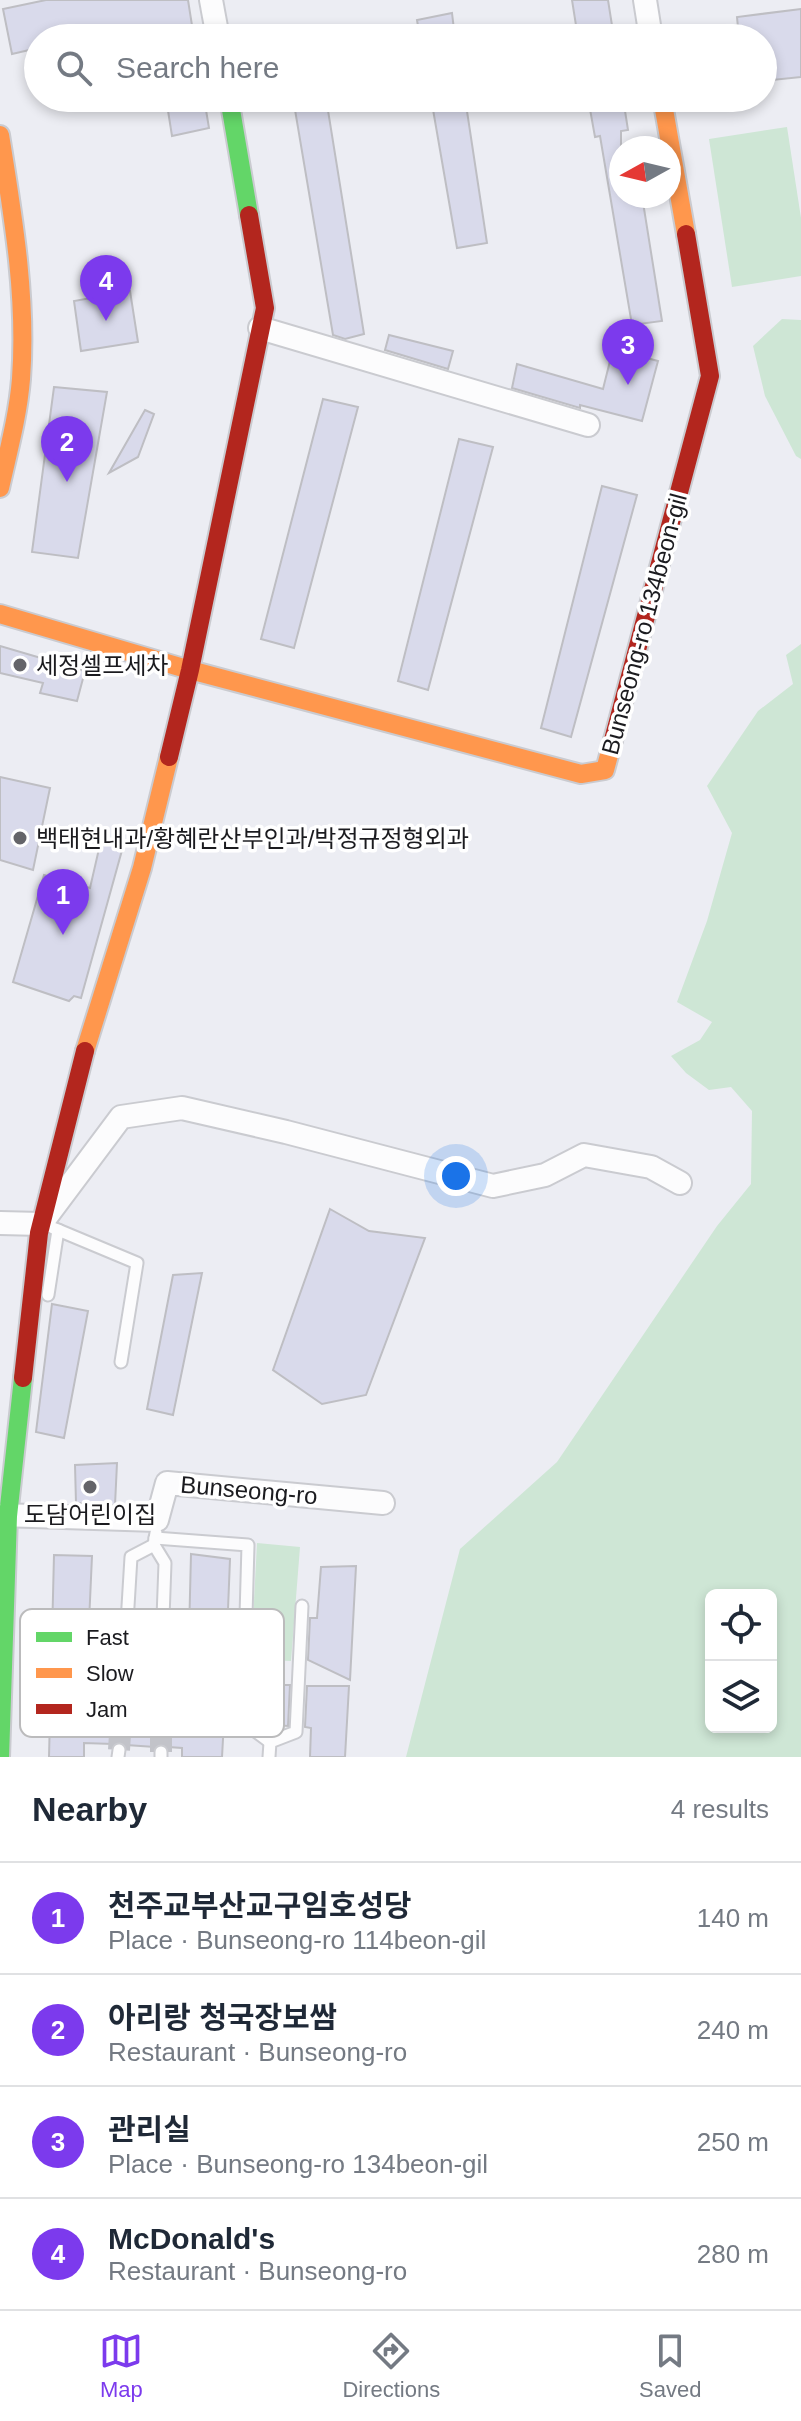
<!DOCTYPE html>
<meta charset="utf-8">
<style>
body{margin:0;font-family:Helvetica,"Noto Sans KR",sans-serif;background:#f2f2f3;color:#1f2937}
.controls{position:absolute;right:24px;bottom:24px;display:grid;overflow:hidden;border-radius:12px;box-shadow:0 4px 12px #0003}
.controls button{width:72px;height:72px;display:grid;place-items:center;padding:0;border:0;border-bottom:2px solid #e0e1e3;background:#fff;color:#1f2937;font:40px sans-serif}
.compass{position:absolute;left:609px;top:136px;width:72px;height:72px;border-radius:50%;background:#fff;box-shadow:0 4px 12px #0003;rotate:262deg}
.you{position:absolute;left:456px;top:1176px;width:28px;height:28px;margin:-20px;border:6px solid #fff;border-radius:50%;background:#1a73e8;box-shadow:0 0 0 12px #1a73e833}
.badge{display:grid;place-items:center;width:52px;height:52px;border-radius:50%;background:#7c3aed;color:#fff;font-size:26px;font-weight:700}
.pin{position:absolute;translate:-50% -66px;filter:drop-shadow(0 2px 4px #0008)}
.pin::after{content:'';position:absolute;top:42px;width:28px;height:24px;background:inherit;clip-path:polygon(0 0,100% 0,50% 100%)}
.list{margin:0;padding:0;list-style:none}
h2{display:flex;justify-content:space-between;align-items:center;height:104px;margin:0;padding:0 32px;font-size:34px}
h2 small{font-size:26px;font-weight:400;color:#747a83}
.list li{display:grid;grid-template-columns:52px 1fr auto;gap:24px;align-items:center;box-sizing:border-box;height:112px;padding:0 32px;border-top:2px solid #e0e1e3}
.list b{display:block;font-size:30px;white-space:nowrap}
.list p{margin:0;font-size:26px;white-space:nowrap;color:#747a83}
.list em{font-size:26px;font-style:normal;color:#747a83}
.icon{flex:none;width:44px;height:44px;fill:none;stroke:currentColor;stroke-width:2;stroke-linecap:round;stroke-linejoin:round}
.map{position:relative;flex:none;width:801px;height:1757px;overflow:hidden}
.search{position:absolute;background:#fff;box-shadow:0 4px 12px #0003;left:24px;right:24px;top:24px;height:88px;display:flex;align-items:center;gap:20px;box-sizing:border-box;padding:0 28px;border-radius:44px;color:#747a83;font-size:30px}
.sheet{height:552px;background:#fff}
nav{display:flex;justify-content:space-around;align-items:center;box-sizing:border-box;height:112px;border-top:2px solid #e0e1e3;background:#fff;font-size:22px;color:#747a83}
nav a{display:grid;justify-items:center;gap:4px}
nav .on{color:#7c3aed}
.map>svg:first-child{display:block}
</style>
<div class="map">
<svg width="801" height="1757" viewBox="0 0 801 1757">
<rect width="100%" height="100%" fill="#ecedf3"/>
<g fill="#cee6d5" fill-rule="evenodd">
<polygon points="787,127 801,218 801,276 732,287 709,139"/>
<polygon points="782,319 801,320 801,459 796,456 765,396 753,346"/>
<path d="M 801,644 L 801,1757 L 406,1757 L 460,1549 L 557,1462 L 717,1226 L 751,1184 L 752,1111 L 731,1087 L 709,1090 L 686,1073 L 671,1056 L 700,1040 L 712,1022 L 677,1002 L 707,921 L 732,833 L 707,786 L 758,711 L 793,684 L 786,655 ZM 711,1595 L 771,1595 L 771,1727 L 711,1727 Z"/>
<polygon points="257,1543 300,1547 291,1661 251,1659"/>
</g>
<g fill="#d9daeb" stroke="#bebec3" stroke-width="2">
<polygon points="46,0 188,0 194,38 38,38 38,48 12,54 3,9"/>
<polygon points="572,0 608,0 614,38 578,38"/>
<polygon points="801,9 801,77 763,81 763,38 739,38 737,17"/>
<polygon points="452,13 455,38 420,38 417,20"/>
<polygon points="166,98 204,98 209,128 172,136"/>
<polygon points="293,98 326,98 364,334 345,339 333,335"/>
<polygon points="431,98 465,98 487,243 457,248"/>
<polygon points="588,98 623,98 628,130 621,131 621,196 642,196 662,321 632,325 600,136 595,137"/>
<polygon points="130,291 138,342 81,351 74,301"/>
<polygon points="389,335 453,351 448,369 385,350"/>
<polygon points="613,349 658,361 642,421 580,405 580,408 512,388 517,364 603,389"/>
<polygon points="54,387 107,392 78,558 32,552"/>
<polygon points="323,399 358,407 294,648 261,639"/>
<polygon points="145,410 154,414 138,457 109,473"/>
<polygon points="459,439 493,447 428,690 398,681"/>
<polygon points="602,486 637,495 571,737 541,728"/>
<polygon points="0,646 85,671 77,701 40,693 43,683 0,673"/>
<polygon points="0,777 50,788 33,870 0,860"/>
<polygon points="101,840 124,843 81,998 74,996 69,1001 13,982 44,875 90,888"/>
<polygon points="330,1209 369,1231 425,1238 366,1395 322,1404 273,1370"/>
<polygon points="202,1273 173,1415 147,1409 173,1275"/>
<polygon points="52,1304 88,1311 64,1438 36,1432"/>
<polygon points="117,1463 115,1505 76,1503 75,1465"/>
<polygon points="191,1554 230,1559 225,1685 236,1685 235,1722 224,1721 222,1757 182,1757 182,1748 168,1747 162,1744 155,1747 126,1745 119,1742 113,1744 84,1743 84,1757 49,1757 54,1555 92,1556 85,1711 187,1714"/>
<polygon points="356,1566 350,1680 308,1660 310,1618 317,1618 321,1567"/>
<polygon points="253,1685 290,1685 288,1726 260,1724 252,1718"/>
<polygon points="307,1686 349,1686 345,1757 310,1757 311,1728 305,1727"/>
</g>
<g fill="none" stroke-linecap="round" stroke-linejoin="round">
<g stroke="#c2c3c9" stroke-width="22" stroke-dasharray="22 11" stroke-linecap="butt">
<polyline points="119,1750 124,1672"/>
<polyline points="161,1752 161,1673"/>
</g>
<g stroke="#cacbd0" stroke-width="15">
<g id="lane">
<polyline points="58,1230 137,1263 121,1362"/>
<polyline points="48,1295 58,1230 53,1228"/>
<polyline points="156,1533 154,1545 165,1563 161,1673"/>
<polyline points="155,1538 248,1545 243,1722 270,1742"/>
<polyline points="124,1672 131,1557 154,1545"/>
<polyline points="118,1757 119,1750"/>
<polyline points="161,1757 161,1752"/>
<polyline points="269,1757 270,1742 296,1732 302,1606"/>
</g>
</g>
<g stroke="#cacbd0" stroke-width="26">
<g id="street">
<polyline points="211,0 218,38"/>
<polyline points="645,0 651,38"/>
<polyline points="260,328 588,425"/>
<polyline points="0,1223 41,1224 121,1117 182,1108 286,1132 493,1186 545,1175 584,1155 651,1167 680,1183"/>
<polyline points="0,1515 157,1520 167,1483 383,1503"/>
</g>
</g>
<g stroke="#cacbd0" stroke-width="22">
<g id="fast">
<polyline points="229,98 249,215"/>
<polyline points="0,1757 8,1516 23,1378"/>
</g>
</g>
<g stroke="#cacbd0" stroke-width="22">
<g id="slow">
<polyline points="662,98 686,234"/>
<path d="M 0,135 C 13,216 27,297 21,379 C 18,416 8,452 0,488"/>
<polyline points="0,614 190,670 581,774 605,770 613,740"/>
<polyline points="85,1051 142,868 169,757"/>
</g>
</g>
<g stroke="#cacbd0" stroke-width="22">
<g id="jam">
<polyline points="613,740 710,376 686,234"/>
<polyline points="169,757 190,670 265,308 249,215"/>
<polyline points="23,1378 39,1233 85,1051"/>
</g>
</g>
<use href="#lane" stroke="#fcfcfd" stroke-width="11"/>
<use href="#street" stroke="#fcfcfd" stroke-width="22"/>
<use href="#fast" stroke="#63d668" stroke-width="18"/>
<use href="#slow" stroke="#ff974d" stroke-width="18"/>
<use href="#jam" stroke="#b3261e" stroke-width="18"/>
</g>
<g fill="#646469" stroke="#fff" stroke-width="3">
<circle cx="20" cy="665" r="8"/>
<circle cx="20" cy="838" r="8"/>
<circle cx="90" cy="1487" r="8"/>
</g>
<g text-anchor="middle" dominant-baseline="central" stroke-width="7" stroke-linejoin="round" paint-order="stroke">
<g font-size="24" fill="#1b1b1f" stroke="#fff">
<text transform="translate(644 624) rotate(-75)">Bunseong-ro 134beon-gil</text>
<text transform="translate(249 1490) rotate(5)">Bunseong-ro</text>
</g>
<g font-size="24" fill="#1b1b1f" stroke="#fff" text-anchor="start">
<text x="36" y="665">세정셀프세차</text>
<text x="36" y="838">백태현내과/황혜란산부인과/박정규정형외과</text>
<text x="90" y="1514" text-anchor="middle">도담어린이집</text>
</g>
</g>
<rect x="20" y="1609" width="264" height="128" rx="12" fill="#fff" stroke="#bbbbbc" stroke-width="2"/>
<rect x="36" y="1632" width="36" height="10" fill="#63d668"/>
<rect x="36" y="1668" width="36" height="10" fill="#ff974d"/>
<rect x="36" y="1704" width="36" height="10" fill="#b3261e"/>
<g font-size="22" fill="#1b1b1f">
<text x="86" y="1645">Fast</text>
<text x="86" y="1681">Slow</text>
<text x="86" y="1717">Jam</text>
</g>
</svg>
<div class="controls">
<button><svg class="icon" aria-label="locate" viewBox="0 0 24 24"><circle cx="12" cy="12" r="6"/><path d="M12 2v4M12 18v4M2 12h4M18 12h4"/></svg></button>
<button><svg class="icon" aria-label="layers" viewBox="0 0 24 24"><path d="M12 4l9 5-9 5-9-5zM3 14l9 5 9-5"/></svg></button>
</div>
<svg class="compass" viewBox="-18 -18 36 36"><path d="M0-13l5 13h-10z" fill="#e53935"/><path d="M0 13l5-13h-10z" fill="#747a83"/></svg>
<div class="you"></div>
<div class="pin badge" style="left:63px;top:935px">1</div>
<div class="pin badge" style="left:67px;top:482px">2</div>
<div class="pin badge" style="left:628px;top:385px">3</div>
<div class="pin badge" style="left:106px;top:321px">4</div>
<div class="search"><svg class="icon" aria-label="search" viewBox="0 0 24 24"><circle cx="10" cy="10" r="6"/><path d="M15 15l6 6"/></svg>Search here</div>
</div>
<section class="sheet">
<h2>Nearby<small>4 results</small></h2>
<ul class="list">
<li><span class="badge">1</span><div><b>천주교부산교구임호성당</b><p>Place · Bunseong-ro 114beon-gil</p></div><em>140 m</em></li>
<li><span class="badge">2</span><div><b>아리랑 청국장보쌈</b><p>Restaurant · Bunseong-ro</p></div><em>240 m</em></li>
<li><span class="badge">3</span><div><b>관리실</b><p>Place · Bunseong-ro 134beon-gil</p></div><em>250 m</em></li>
<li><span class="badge">4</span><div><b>McDonald's</b><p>Restaurant · Bunseong-ro</p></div><em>280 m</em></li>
</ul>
</section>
<nav>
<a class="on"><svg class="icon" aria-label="map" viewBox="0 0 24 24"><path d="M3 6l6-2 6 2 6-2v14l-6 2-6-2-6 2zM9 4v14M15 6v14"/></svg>Map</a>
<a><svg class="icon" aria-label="directions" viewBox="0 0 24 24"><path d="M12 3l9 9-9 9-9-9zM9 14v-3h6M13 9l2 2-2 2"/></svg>Directions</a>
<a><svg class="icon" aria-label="saved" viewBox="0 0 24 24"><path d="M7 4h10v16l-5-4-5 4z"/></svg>Saved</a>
</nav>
